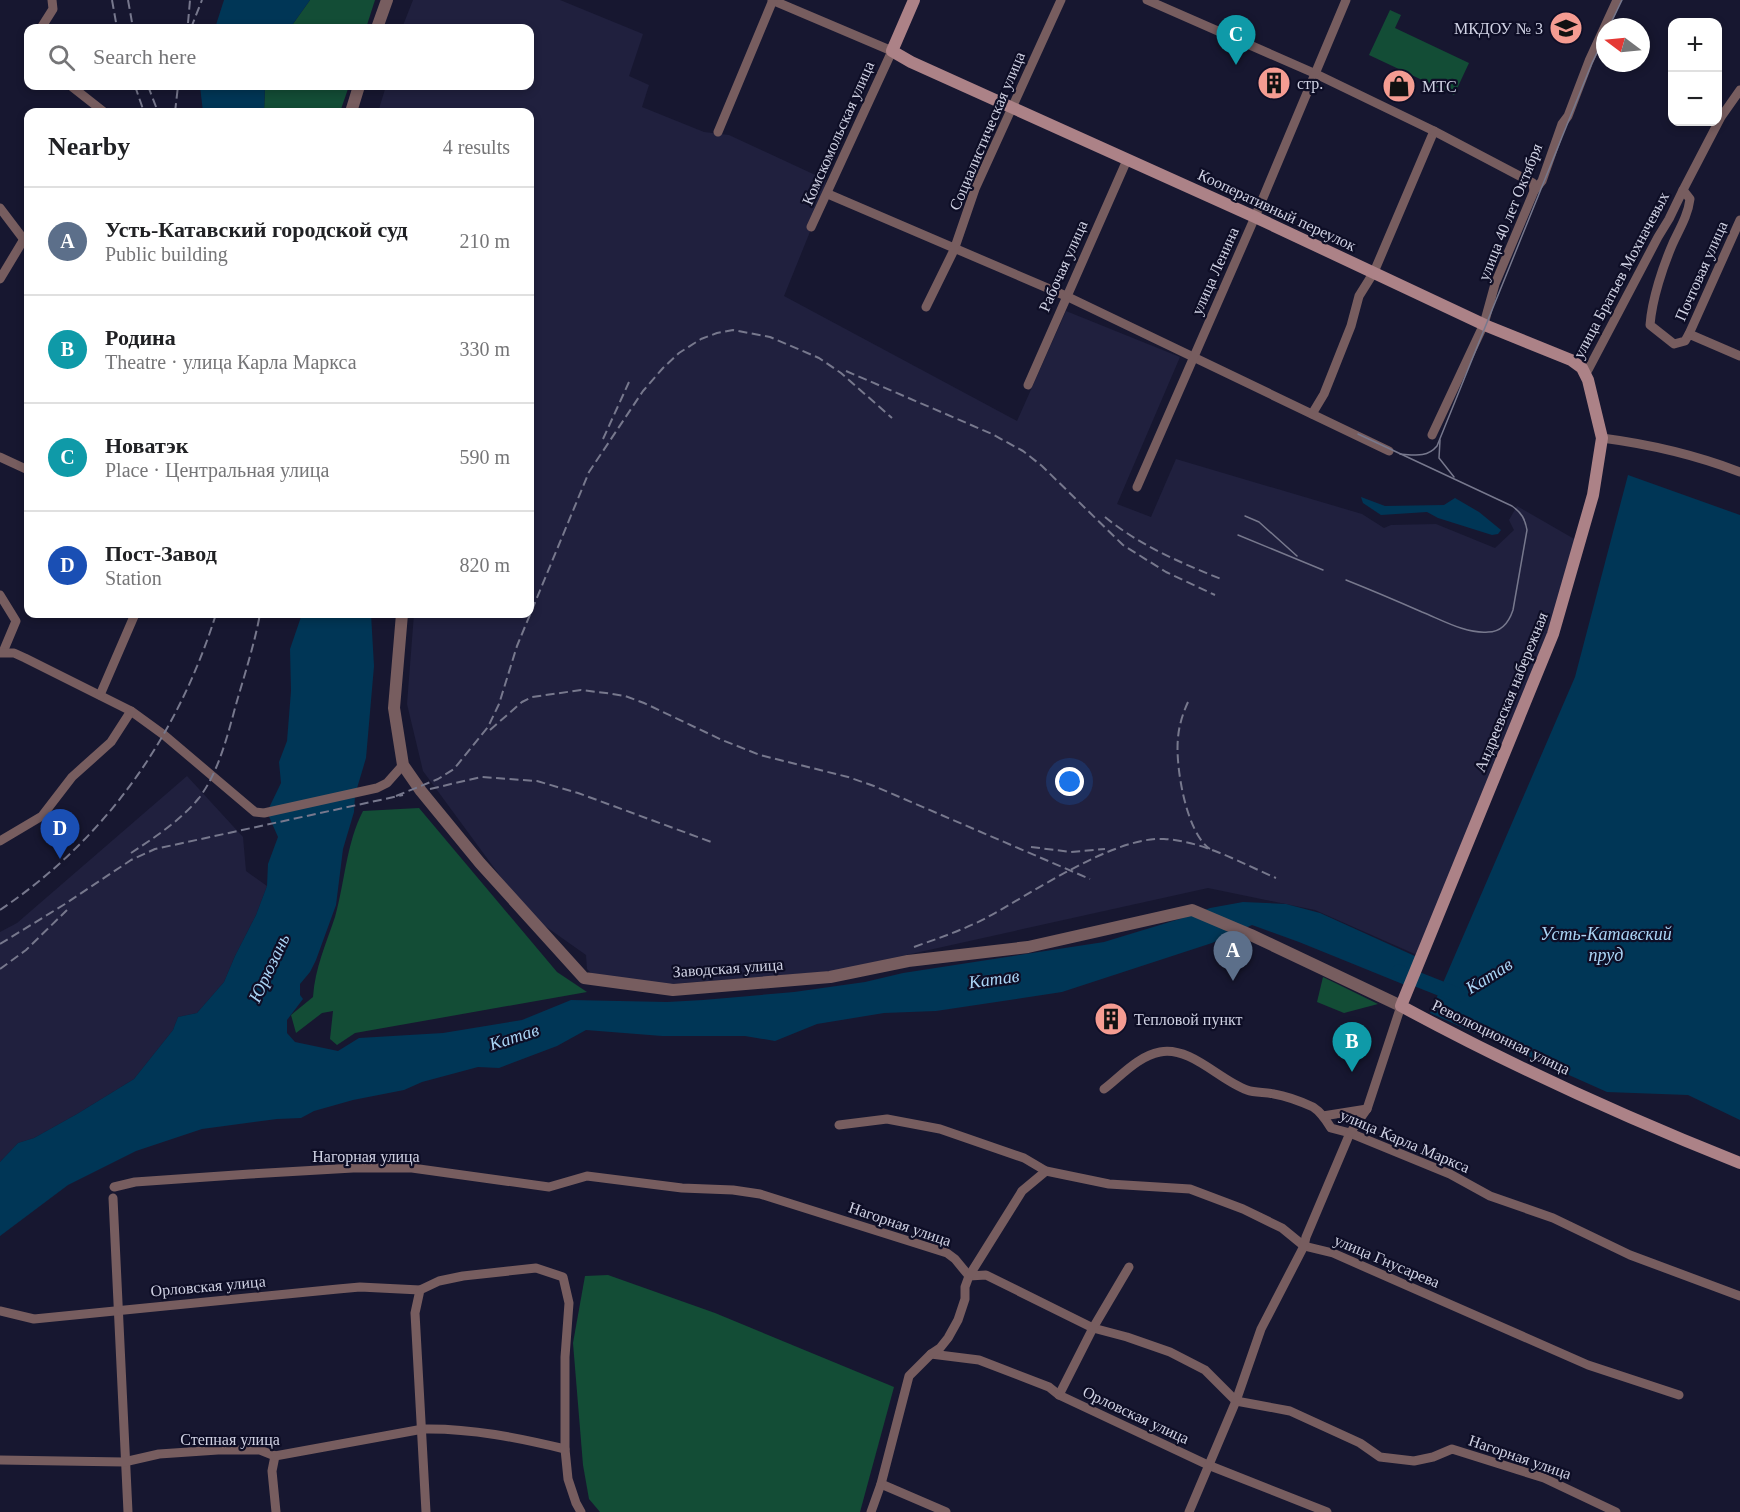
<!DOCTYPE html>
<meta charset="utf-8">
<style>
body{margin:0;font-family:"Times New Roman",serif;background:#f6f6f6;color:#202124}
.controls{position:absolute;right:18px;top:18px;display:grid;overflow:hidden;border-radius:12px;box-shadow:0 3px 9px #0003}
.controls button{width:54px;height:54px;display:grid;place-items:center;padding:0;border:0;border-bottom:2px solid #e0e0e0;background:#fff;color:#202124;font:30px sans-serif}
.compass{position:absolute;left:1596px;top:18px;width:54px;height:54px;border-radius:50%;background:#fff;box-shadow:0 3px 9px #0003;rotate:286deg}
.you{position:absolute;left:1070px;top:782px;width:21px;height:21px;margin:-15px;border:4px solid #fff;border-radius:50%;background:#1a73e8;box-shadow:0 0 0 9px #1a73e833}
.badge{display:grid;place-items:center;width:39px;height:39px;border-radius:50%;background:#805856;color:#fff;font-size:20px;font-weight:700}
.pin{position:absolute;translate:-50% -50px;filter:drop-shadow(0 2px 3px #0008)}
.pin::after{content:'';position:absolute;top:32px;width:21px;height:18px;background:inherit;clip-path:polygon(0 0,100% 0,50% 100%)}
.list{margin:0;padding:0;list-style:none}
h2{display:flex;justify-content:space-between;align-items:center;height:78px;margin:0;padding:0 24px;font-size:26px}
h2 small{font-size:20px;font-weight:400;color:#757577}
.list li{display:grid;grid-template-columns:39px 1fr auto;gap:18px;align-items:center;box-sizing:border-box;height:108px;padding:0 24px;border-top:2px solid #e0e0e0}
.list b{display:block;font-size:22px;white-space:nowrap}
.list p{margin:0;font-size:20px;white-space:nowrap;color:#757577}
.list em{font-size:20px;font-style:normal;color:#757577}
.icon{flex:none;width:33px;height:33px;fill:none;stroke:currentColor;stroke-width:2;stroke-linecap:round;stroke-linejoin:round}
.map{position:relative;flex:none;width:1740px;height:1512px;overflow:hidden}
.search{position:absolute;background:#fff;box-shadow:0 3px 9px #0003;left:24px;top:24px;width:510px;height:66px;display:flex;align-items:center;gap:15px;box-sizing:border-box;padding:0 21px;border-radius:12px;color:#757577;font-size:22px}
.panel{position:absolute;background:#fff;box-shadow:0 3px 9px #0003;left:24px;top:108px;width:510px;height:510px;border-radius:12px}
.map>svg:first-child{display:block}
</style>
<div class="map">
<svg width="1740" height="1512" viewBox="0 0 1740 1512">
<rect width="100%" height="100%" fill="#171730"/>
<g fill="#20203e">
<polygon points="413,0 560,0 643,34 629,76 649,85 642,107 704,132 729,135 826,180 820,207 784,296 1017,421 1066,311 1180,357 1117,504 1151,517 1176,459 1362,514 1384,528 1391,525 1436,524 1495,548 1514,530 1509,520 1517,506 1576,540 1558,617 1417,955 1315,910 1208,888 834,971 658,985 592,974 587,969 586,955 528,914 423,771 407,704 414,614 530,614 530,112 378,112 386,86 530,86 530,28 402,28"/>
<polygon points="187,776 243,837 246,871 267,886 256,915 235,956 224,982 197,1013 178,1017 173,1030 134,1079 77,1114 34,1138 18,1143 0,1162 0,932 17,923"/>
</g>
<g fill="#134d36">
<polygon points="310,0 375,0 366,28 290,28"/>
<polygon points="1390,10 1401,15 1395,28 1469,63 1454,95 1369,55"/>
<polygon points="265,86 349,86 340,112 264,112"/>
<path d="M 419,808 L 557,972 L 587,992 L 355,1033 L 337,1045 L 330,1039 L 333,1011 L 322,1013 L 296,1033 L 291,1015 L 313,997 C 315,968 326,944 335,917 C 345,882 346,844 363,811 Z"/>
<polygon points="1323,977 1378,1004 1344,1013 1317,1002"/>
<polygon points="608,1275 715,1313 894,1387 860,1512 600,1512 589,1499 583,1465 573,1343 585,1276"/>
</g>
<g fill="#003656">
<polygon points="224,0 310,0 290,28 215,28"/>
<polygon points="200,86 265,86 264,112 203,112"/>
<polygon points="1628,475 1740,515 1740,1120 1688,1095 1607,1092 1430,1013 1575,677"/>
<polygon points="1361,497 1385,506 1444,505 1455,498 1479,512 1501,530 1498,534 1492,535 1438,518 1427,512 1381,515 1363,503"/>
<polygon points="302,614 371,614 374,666 366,758 355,795 354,812 343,849 336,905 316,960 310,972 300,984 300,995 303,999 287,1020 287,1033 295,1042 338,1051 359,1038 443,1033 522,1020 571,1000 667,1002 703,1000 794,992 865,982 903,973 1104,942 1186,917 1210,908 1243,902 1286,904 1320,913 1417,957 1405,985 1299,942 1252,925 1212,943 1062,992 936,1011 884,1013 817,1024 775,1041 745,1036 662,1036 586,1030 557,1046 499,1068 478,1067 422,1082 404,1090 353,1100 314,1111 301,1118 277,1119 202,1129 136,1151 68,1185 0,1236 0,1162 18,1143 34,1138 77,1114 134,1079 173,1030 178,1017 197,1013 224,982 235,956 256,915 267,886 268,864 278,837 267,812 281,783 279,762 287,741 291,691 290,649"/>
</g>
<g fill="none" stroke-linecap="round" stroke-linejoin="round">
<polyline stroke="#003656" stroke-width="15" points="1399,972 1457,995"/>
<g stroke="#775d5f" stroke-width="9">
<polyline points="772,0 892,51 811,227"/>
<polyline points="1147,0 1316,74 1434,131 1374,272 1359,296 1351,326 1324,394 1312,414"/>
<polyline points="41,28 53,9 52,0"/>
<polyline points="71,86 104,112"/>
<path d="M 1740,90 L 1721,117 L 1683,190 L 1690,199 C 1688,215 1680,228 1673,243 C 1663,266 1652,299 1650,325 L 1674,344 L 1685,341 L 1689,334 L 1740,356"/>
<polyline points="1434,131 1533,183 1534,191"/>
<polyline points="718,132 773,0"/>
<polyline points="828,194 1066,296 1389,451"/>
<polyline points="0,208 28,245"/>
<polyline points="0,279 24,239"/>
<polyline points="926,307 954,250 975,189 1061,0"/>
<polyline points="1689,334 1740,220"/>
<polyline points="1585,373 1588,370 1658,237 1669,219 1683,190"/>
<polyline points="1028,385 1127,160"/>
<polyline points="1432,435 1484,324 1495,284 1534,191 1542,181 1562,124 1568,116 1589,61 1617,0"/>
<path d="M 1602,438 C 1648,444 1696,455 1740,472"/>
<polyline points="0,457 28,470"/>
<polyline points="1137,487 1255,217 1346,0"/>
<polyline points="0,595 16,621 3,652"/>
<polyline points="0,653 14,653 25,658 131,711 164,735 255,812 264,813 377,788 387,783 403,765"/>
<polyline points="100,695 135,614"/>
<polyline points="0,841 42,816 72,777 111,742 131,711"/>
<path d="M 1104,1089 C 1121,1076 1138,1056 1160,1052 C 1191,1046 1220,1081 1247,1090 C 1255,1093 1265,1092 1274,1094 C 1286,1096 1302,1102 1313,1107 C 1321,1112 1326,1120 1331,1128 L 1350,1133 L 1450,1174 L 1490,1196 L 1553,1218 L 1630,1255 L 1740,1296"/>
<polyline points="1323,1116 1367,1109"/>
<polyline points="839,1125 887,1119 940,1129 1024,1158 1046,1171 1109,1184 1190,1189 1243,1209 1282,1228 1304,1246 1333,1253 1588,1365 1679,1395"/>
<polyline points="114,1187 135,1182 250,1174 353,1168 412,1168 549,1187 587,1176 682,1188 733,1190 760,1194 947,1253 955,1259 969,1276 986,1275 1093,1328 1127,1337 1170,1352 1205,1370 1236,1401 1290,1411 1360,1443 1380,1457 1414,1461 1433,1457 1452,1449 1544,1478 1616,1512"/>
<polyline points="113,1198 128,1512"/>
<polyline points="0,1311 34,1319 338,1289 360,1287 420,1290"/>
<polyline points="931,1354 979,1360 1049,1387 1059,1395 1208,1465 1327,1512"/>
<polyline points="1059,1395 1093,1328 1129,1267"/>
<polyline points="275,1456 272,1471 276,1512"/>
<path d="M 0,1460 L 124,1462 L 159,1454 L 218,1450 L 260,1450 L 275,1456 L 423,1429 C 471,1428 519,1438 565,1449"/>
<polyline points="881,1484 946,1512"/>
<polyline points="426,1512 415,1313 420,1290 439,1281 463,1276 536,1268 563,1277 569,1303 565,1357 565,1449 568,1479 576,1503 581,1512"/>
<polyline points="871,1512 881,1484 909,1376 931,1354 940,1348 948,1338 958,1320 965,1299 965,1287 969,1276 1022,1191 1046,1171"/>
<polyline points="1189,1512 1236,1401 1261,1329 1304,1246 1306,1237 1350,1133 1367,1109 1401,1006"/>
</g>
<g stroke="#775d5f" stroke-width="12">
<polyline points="377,28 387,0"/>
<polyline points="351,112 359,86"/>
<polyline points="402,614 394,708 403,765 421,791 480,863 584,978 673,990 830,977 908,961 1028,947 1192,910 1251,935 1401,1006"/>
</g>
<path stroke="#ac8287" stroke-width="12" d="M 914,0 L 892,51 L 911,62 L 1255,217 L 1487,326 L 1571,360 L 1582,368 L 1588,380 L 1602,438 L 1593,495 L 1553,634 L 1401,1006 C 1510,1065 1624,1117 1740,1163"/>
<g stroke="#77788d" stroke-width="1.5">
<polyline points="1609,27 1622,0"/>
<polyline points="1440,440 1439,458 1454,477"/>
<path d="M 1400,454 C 1414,455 1427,458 1437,446 L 1592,63 L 1605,36"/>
<polyline points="1245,516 1259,522 1297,556"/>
<polyline points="1238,535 1323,570"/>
<path d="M 1346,580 C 1371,590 1397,601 1422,612 C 1442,620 1466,634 1488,632 C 1502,632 1509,622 1513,610 L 1527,530 C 1525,519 1522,513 1512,506 L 1358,434"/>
</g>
<g stroke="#77788d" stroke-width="2" stroke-dasharray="9 4.5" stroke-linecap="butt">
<polyline points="112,0 117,28"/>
<polyline points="128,0 133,28"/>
<polyline points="188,23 190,0"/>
<polyline points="191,28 202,0"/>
<polyline points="135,86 144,112"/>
<polyline points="148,86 158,112"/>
<polyline points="175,112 178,86"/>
<polyline points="846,371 992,434 1023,451 1042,466 1123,545 1166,572 1215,595"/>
<polyline points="603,439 629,382"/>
<path d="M 1105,517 C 1139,545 1181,563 1221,579"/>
<path d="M 1188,702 C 1183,713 1179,725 1178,738 C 1175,765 1186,833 1210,849"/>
<polyline points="490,730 522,702 532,697 581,690 606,693 625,696 644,703 722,740 760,755 848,777 874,786 1090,879"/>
<polyline points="430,789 481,777 537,781 578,793 714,843"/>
<polyline points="396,796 438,779 454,769 488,727 499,704 517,646 589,472 643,391 663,368 679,353 701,339 717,333 733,330 770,337 819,358 841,373 892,418"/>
<polyline points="1031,847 1071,852 1105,849"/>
<path d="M 131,853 C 154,838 181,820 199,798 C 221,769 229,728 239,694 C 247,667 255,641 260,614"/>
<path d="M 0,910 C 107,838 178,735 216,614"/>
<polyline points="0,944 65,904 131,860 155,849 403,795"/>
<path d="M 914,947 C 939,938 963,930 986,918 C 1031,894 1114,836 1164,839 C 1203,841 1241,863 1276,878"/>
<polyline points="0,969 26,950 67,910"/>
</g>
</g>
<defs>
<g id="school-disc" transform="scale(1.725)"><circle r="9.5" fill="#f59c92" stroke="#0e0e26"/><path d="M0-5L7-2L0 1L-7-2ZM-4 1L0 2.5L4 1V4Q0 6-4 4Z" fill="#111"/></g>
<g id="building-disc" transform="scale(1.725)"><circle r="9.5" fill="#f59c92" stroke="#0e0e26"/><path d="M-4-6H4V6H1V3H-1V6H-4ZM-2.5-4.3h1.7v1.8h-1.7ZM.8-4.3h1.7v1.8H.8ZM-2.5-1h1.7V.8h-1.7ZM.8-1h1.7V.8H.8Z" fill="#111"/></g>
<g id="shop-disc" transform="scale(1.725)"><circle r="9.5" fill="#f59c92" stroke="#0e0e26"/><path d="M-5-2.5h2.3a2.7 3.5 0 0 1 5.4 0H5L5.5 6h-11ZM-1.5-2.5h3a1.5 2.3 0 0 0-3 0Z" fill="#111"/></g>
</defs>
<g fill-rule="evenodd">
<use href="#school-disc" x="1566" y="28"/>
<use href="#building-disc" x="1274" y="83"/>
<use href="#shop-disc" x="1399" y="86"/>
<use href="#building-disc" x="1111" y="1019"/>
</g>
<g text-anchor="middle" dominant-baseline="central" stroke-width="4.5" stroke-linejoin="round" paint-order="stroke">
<g font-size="16" fill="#d0d2e4" stroke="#0e0e26" text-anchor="start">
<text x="1543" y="28" text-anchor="end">МКДОУ № 3</text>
<text x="1297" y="83">стр.</text>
<text x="1422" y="86">МТС</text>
<text x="1134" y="1019">Тепловой пункт</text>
</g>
<g font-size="16" fill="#d0d2e4" stroke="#0e0e26">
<text transform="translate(987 131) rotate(-67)">Социалистическая улица</text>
<text transform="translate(838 133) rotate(-66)">Комскомольская улица</text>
<text transform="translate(1277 210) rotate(25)">Кооперативный переулок</text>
<text transform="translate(1510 212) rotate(-68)">улица 40 лет Октября</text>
<text transform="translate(1063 266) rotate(-66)">Рабочая улица</text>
<text transform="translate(1215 271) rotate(-66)">улица Ленина</text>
<text transform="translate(1701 271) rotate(-66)">Почтовая улица</text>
<text transform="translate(1621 275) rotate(-62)">улица Братьев Мохначевых</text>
<text transform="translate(1511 692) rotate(-68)">Андреевская набережная</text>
<text transform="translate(728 968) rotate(-4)">Заводская улица</text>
<text transform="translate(1501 1037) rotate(26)">Революционная улица</text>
<text transform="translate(1405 1141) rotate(23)">улица Карла Маркса</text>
<text x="366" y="1156">Нагорная улица</text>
<text transform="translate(900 1224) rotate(19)">Нагорная улица</text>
<text transform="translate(1387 1261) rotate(23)">улица Гнусарева</text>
<text transform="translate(208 1286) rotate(-5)">Орловская улица</text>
<text transform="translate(1136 1415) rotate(25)">Орловская улица</text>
<text x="230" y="1439">Степная улица</text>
<text transform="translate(1520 1457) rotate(19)">Нагорная улица</text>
</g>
<g font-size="18" font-style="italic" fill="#aad4f5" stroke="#0e0e26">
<text x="1606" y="934">Усть-Катавский<tspan x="1606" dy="21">пруд</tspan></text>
<text transform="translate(269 968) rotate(-65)">Юрюзань</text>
<text transform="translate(1489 976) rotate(-32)">Катав</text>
<text transform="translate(994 979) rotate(-8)">Катав</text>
<text transform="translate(514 1037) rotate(-18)">Катав</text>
</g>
</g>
</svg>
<div class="controls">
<button>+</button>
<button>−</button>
</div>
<svg class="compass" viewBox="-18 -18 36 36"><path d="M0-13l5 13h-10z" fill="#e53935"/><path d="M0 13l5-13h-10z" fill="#757577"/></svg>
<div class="you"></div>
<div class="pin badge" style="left:1233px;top:981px;background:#5c6f8a">A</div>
<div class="pin badge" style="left:1352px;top:1072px;background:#0f9aa8">B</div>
<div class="pin badge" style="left:1236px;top:65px;background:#0f9aa8">C</div>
<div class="pin badge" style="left:60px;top:859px;background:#1a4fb4">D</div>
<div class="search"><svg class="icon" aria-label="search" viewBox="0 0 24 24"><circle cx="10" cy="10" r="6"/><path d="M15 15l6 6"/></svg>Search here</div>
<section class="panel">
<h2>Nearby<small>4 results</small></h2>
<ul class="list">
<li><span class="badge" style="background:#5c6f8a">A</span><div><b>Усть-Катавский городской суд</b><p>Public building</p></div><em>210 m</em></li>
<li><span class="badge" style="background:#0f9aa8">B</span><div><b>Родина</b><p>Theatre · улица Карла Маркса</p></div><em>330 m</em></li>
<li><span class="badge" style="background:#0f9aa8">C</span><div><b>Новатэк</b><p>Place · Центральная улица</p></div><em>590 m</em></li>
<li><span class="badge" style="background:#1a4fb4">D</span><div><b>Пост-Завод</b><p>Station</p></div><em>820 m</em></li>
</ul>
</section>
</div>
